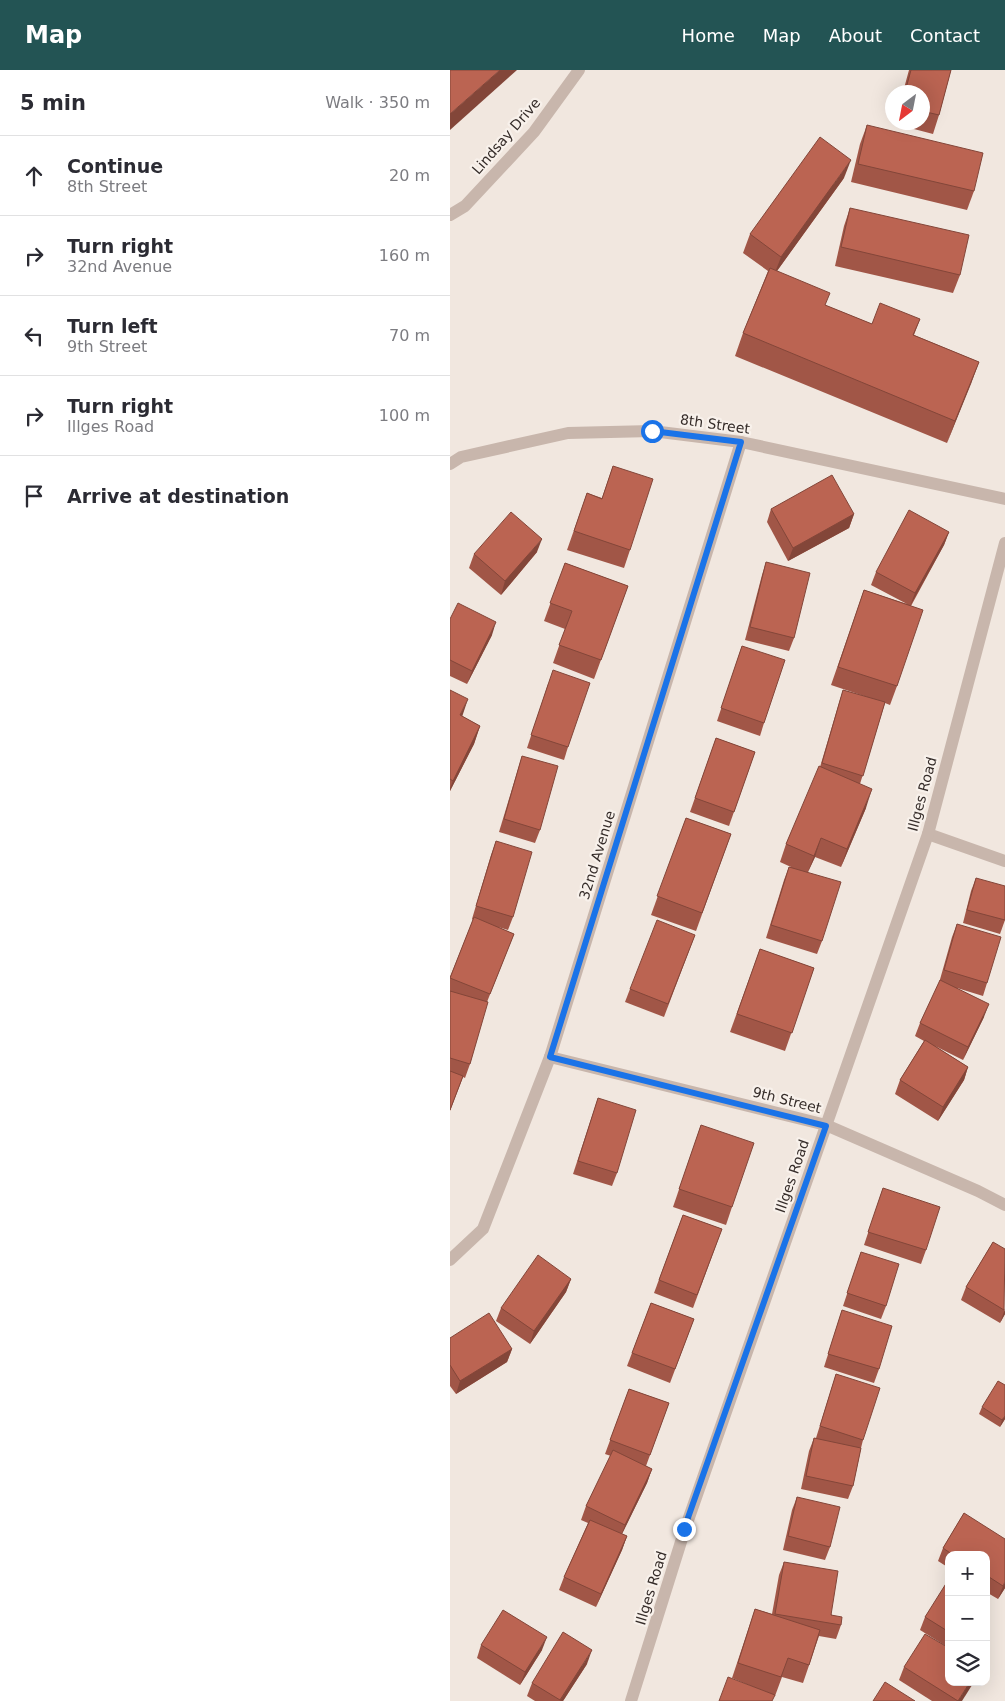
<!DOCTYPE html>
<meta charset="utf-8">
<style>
body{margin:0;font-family:"DejaVu Sans",sans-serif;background:#f7f7f7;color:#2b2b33}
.controls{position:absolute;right:15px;bottom:15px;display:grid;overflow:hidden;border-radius:10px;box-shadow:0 5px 20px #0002}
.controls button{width:45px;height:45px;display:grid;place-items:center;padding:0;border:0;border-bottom:1px solid #e1e1e2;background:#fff;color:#2b2b33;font:25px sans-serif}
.compass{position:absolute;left:435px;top:15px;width:45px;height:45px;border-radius:50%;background:#fff;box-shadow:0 5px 20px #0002;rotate:212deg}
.stop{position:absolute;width:15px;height:15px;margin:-11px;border:4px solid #1a73e8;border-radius:50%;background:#fff}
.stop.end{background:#1a73e8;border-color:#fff;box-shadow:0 1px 5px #0008}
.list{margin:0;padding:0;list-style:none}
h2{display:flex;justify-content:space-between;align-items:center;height:65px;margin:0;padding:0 20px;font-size:21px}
h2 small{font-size:16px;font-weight:400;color:#7c7c81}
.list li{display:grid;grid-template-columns:32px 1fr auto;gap:15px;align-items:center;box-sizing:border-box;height:80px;padding:0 20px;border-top:1px solid #e1e1e2}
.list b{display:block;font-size:19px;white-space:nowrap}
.list p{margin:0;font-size:16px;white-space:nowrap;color:#7c7c81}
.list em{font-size:16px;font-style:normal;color:#7c7c81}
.icon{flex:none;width:28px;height:28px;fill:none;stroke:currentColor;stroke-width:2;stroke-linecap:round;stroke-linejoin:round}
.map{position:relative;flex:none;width:555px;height:1631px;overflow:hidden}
header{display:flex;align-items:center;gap:30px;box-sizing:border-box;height:70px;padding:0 25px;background:#235454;color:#fff}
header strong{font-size:24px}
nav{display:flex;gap:28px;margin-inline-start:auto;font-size:18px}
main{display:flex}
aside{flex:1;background:#fff}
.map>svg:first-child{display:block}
</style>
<header>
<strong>Map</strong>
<nav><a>Home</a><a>Map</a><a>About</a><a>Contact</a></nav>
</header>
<main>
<aside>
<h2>5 min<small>Walk · 350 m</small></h2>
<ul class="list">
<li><svg class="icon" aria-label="ahead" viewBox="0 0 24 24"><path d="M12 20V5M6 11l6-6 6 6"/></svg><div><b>Continue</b><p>8th Street</p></div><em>20 m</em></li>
<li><svg class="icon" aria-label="right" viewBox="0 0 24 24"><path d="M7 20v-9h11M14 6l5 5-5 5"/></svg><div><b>Turn right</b><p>32nd Avenue</p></div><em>160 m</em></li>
<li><svg class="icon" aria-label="left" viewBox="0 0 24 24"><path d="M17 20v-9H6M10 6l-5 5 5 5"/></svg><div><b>Turn left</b><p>9th Street</p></div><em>70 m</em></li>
<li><svg class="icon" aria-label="right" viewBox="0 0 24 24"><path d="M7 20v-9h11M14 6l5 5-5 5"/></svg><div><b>Turn right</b><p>Illges Road</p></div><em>100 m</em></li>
<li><svg class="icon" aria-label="arrive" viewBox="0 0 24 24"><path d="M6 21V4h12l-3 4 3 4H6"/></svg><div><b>Arrive at destination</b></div></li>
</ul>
</aside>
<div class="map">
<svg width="555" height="1631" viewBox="0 0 555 1631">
<rect width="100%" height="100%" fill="#f1e7df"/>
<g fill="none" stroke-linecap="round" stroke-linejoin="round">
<g stroke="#c8b6ac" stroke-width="12">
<polyline points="0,145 15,136 84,62 129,0"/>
<polyline points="0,394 11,387 118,363 202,361 291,372 555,429"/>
<polyline points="478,764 555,791"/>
<polyline points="100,987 376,1055 528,1121 555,1135"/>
<polyline points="0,1190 33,1159 100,987 291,372"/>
</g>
<polyline stroke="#c8b6ac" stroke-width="12" points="181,1631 235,1459 478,764 555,473"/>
</g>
<g fill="#a15647">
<polygon points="459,0 501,0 489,45 483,64 445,54 445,52 472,52 472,22 453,22"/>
<polygon points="417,55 524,121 517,140 401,112 410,74"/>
<polygon points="394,108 327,201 375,235 422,254 470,249 464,265 529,292 497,373 285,286 293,263 318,201 293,183 300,164"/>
<polygon points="400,138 510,205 503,223 385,196 394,156"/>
<polygon points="163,396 180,480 174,498 117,480 137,423 152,428"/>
<polygon points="321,439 404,444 399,458 338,491 317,452"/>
<polygon points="499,462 494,475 461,536 447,616 440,635 435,633 410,714 416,738 391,797 365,787 358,802 372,871 367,884 316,868 334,810 339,797 341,797 330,792 336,774 370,697 389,633 393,620 420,628 381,615 414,520 457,534 421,515 426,502"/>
<polygon points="87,482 51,525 19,498 24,484"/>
<polygon points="316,492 344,568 339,581 295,570 312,505"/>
<polygon points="115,493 178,516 144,609 103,593 115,559 94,551"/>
<polygon points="0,549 42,565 17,614 0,606"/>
<polygon points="292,576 314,653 310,666 267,651"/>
<polygon points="98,614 118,677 114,690 77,678"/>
<polygon points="0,620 12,646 30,656 24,674 0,721"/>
<polygon points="266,668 305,682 279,756 240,742"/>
<polygon points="72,686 90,760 85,773 49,762 68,699"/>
<polygon points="236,748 281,764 246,861 201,845"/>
<polygon points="46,771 63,847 58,860 48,857 64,864 37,932 20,994 15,1008 13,1007 0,1041 0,907 23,850 22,849 41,785"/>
<polygon points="526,808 555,850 550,864 513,853 521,821"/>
<polygon points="507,854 537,913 533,926 507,918 534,947 513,990 485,976 518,997 514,1010 488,1051 445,1024 450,1010 474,971 465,966 470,953 489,913 502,867"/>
<polygon points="245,865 214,947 175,932 180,919"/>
<polygon points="310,879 364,898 335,981 280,962"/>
<polygon points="148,1028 167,1103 162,1116 123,1104"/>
<polygon points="251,1055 282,1137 276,1155 223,1137"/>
<polygon points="433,1118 476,1180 471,1194 414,1175"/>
<polygon points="233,1145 272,1159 243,1238 204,1223"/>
<polygon points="543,1172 555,1244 550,1253 511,1230 516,1217"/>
<polygon points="411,1182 436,1236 431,1249 393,1236"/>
<polygon points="121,1209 116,1222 80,1274 46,1251 51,1238"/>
<polygon points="201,1233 244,1249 220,1313 177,1296"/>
<polygon points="392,1240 429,1299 424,1313 374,1297"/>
<polygon points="0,1268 62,1279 57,1292 6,1324 0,1316"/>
<polygon points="386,1304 413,1370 411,1378 403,1416 398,1429 351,1419 359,1381 364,1368 366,1368"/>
<polygon points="179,1319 219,1333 196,1396 202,1399 197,1413 172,1464 177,1466 172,1480 146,1537 109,1520 114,1507 138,1453 131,1450 136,1436 161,1386 155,1384"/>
<polygon points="532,1337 555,1349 550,1357 529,1344"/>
<polygon points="347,1427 380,1477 375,1490 333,1480 342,1440"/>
<polygon points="514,1443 555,1518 548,1529 536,1522 536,1485 499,1485 499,1498 488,1491 493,1478"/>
<polygon points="334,1492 391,1555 386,1569 369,1566 353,1613 332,1607 325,1626 282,1608 305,1539 322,1544 329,1505"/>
<polygon points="499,1513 499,1578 470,1560 475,1547"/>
<polygon points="31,1575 92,1580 70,1615 27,1588"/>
<polygon points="137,1594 113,1631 85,1631 77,1626 82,1613"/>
<polygon points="454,1597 512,1631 482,1631 449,1610"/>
</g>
<g fill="#834639">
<polygon points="50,0 67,0 0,60 0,44"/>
<polygon points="401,90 394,108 324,205 331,187"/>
<polygon points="529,292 521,314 497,373 505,351"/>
<polygon points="404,444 399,458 338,491 343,478"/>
<polygon points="499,462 494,475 460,536 465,523"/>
<polygon points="92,469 87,482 51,525 55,511"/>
<polygon points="46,552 42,565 17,614 22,601"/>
<polygon points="18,629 12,647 10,645"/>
<polygon points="30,656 24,674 0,721 0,718 3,711"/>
<polygon points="422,719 416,738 391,797 397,779"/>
<polygon points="371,768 365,787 357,804"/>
<polygon points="539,934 534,947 513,990 518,977"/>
<polygon points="518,997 514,1010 488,1051 493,1037"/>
<polygon points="121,1209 116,1222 80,1274 84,1261"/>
<polygon points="555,1239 555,1244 550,1253"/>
<polygon points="62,1279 57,1292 6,1324 10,1311"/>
<polygon points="555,1346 555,1349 550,1357 552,1350"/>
<polygon points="202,1399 197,1413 170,1468 175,1455"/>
<polygon points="177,1466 172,1480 146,1537 151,1524"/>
<polygon points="555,1512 555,1518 548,1529 553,1516"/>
<polygon points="97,1567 92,1580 70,1615 75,1602"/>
<polygon points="142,1580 137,1594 113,1631 110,1631"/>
<polygon points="520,1612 524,1612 512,1631 508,1631"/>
</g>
<g fill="#bb6452" stroke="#834639">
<polygon points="0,0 50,0 0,44"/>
<polygon points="461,0 501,0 489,45 472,41 472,22 455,22"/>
<polygon points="417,55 533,83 524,121 408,94"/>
<polygon points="370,67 401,90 331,187 300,164"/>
<polygon points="400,138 519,165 510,205 391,177"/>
<polygon points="320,198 380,223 375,235 422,254 430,233 470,249 463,265 529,292 505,351 293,263"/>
<polygon points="163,396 203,409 180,480 124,461 137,423 152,429"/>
<polygon points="382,405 404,444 343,478 321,439"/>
<polygon points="459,440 499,462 465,523 426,502"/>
<polygon points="61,442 92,469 55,511 24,484"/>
<polygon points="316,492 360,503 344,568 300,557"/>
<polygon points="115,493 178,516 151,590 109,575 122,541 100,533"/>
<polygon points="414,520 473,540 447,616 388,597"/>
<polygon points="8,533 46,552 22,601 0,590 0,549"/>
<polygon points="292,576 335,590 314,653 271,638"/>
<polygon points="103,600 140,613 118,677 81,665"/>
<polygon points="0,620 18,629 10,645 30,656 3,711 0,709"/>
<polygon points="393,620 435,632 413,706 372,693"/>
<polygon points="266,668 305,682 284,742 245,728"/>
<polygon points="72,686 108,696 90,760 54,749"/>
<polygon points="369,696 422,719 397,779 371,768 364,786 336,774"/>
<polygon points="236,748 281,764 252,843 207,826"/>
<polygon points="46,771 82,782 63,847 26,836"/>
<polygon points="339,797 391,812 372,871 321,855"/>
<polygon points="526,808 555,816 555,850 517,840"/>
<polygon points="24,847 64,864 40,924 0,908"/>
<polygon points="207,850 245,865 218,934 180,919"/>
<polygon points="507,854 551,867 537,913 494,900"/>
<polygon points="310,879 364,898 342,963 287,944"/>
<polygon points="490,910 539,934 518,977 470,953"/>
<polygon points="0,921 38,932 20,994 0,988"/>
<polygon points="475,970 518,997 493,1037 450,1010"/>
<polygon points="0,1001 13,1006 0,1040"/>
<polygon points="148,1028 186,1040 167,1103 128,1091"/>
<polygon points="251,1055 304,1073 282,1137 229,1119"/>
<polygon points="433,1118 490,1137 476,1180 418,1162"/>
<polygon points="233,1145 272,1159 247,1225 209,1210"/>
<polygon points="543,1172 555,1179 554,1240 516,1217"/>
<polygon points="411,1182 449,1194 436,1236 397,1223"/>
<polygon points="88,1185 121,1209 84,1261 51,1238"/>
<polygon points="201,1233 244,1249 225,1299 182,1283"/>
<polygon points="392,1240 442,1256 429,1299 378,1284"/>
<polygon points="39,1243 62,1279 10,1311 0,1295 0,1268"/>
<polygon points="386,1304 430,1318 413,1370 370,1356"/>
<polygon points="548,1311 555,1315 555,1346 552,1350 532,1337"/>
<polygon points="179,1319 219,1333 200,1385 160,1370"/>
<polygon points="364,1368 411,1378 403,1416 356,1406"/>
<polygon points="163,1380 202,1399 175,1455 136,1436"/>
<polygon points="347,1427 390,1437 380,1477 338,1466"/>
<polygon points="514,1443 555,1469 555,1512 553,1516 536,1505 536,1485 503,1485 493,1478"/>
<polygon points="140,1450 177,1466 151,1524 114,1507"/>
<polygon points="334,1492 388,1501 381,1545 392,1547 391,1555 325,1544"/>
<polygon points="497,1512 499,1513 499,1562 475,1547"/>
<polygon points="305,1539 370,1560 359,1595 338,1588 331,1607 288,1593"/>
<polygon points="53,1540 97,1567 75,1602 31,1575"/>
<polygon points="113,1562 142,1580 110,1630 82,1613"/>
<polygon points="475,1564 499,1578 499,1612 520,1612 508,1631 454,1597"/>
<polygon points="278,1607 325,1625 322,1631 269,1631"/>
<polygon points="435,1612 465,1631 423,1631"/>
</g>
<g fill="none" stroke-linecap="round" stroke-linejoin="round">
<polyline stroke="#1a73e8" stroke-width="6" points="202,361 291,372 100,987 376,1056 234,1459"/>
</g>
<g text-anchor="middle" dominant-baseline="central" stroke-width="4.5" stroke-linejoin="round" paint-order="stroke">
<g font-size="14" fill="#362d2a" stroke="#f8f1eb">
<text transform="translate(56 66) rotate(-49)">Lindsay Drive</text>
<text transform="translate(265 354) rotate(8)">8th Street</text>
<text transform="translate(472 724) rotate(-75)">Illges Road</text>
<text transform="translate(147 785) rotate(-73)">32nd Avenue</text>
<text transform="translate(337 1030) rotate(14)">9th Street</text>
<text transform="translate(342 1106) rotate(-71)">Illges Road</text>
<text transform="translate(201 1518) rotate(-73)">Illges Road</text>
</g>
</g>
</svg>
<div class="controls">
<button>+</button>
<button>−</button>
<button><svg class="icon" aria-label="layers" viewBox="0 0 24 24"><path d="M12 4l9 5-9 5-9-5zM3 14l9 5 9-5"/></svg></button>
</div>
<svg class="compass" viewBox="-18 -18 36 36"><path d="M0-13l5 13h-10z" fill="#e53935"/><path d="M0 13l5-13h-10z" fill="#7c7c81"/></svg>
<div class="stop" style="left:202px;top:361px"></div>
<div class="stop end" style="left:234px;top:1459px"></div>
</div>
</main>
